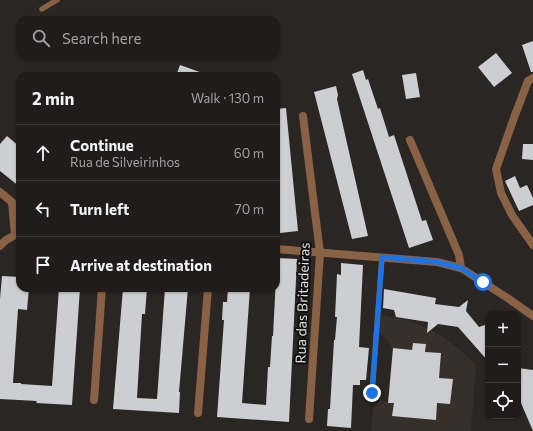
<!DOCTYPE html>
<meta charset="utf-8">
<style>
body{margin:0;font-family:Commissioner,sans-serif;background:#272524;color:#f1f3f6}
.controls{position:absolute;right:12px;bottom:12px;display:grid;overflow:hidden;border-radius:8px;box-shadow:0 1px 3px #0004}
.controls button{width:36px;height:36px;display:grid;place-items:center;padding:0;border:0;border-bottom:1px solid #3c3a3a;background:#1f1c1b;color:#f1f3f6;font:20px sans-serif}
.stop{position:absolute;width:12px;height:12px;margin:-9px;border:3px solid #1a73e8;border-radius:50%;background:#fff}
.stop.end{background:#1a73e8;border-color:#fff;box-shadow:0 1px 4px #0008}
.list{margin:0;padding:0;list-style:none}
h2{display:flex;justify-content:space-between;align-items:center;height:52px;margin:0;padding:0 16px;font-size:17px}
h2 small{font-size:13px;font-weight:400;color:#a1a1a3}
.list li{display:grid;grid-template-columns:26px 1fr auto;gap:12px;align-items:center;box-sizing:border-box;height:56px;padding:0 16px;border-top:1px solid #3c3a3a}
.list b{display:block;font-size:15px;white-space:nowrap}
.list p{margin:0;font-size:13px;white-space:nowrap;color:#a1a1a3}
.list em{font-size:13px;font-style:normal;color:#a1a1a3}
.icon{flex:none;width:22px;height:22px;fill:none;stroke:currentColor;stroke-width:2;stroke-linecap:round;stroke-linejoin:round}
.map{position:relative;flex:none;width:533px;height:431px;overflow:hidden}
.search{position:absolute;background:#1f1c1b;box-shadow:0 1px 3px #0004;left:16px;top:16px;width:264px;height:44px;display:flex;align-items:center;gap:10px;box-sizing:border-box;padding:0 14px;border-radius:12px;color:#a1a1a3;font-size:15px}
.panel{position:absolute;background:#1f1c1b;box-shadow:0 1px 3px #0004;left:16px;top:72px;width:264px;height:220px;border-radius:12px}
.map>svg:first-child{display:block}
</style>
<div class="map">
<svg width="533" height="431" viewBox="0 0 533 431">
<rect width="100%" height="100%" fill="#292624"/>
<polygon fill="#372f29" points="381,315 408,320 434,331 457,347 476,365 471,431 371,431 373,409 380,401 389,401 393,349 387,339 379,333"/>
<g fill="#cdced1">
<polygon points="533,41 533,72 531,72 522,45"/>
<polygon points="496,53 512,73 494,87 478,67"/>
<polygon points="180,65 208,75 207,76 176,76"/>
<polygon points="363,70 366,80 368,79 378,109 380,108 389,137 394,135 422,221 426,220 433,240 409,248 352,74"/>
<polygon points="416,73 420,97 406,99 402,75"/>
<polygon points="336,86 338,95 337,99 368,236 352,239 314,92"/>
<polygon points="286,108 298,231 280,233 276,195 276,109"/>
<polygon points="7,136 20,147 20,187 0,171 0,144"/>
<polygon points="523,144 533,144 533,160 522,159"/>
<polygon points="515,176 520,188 527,185 533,198 533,205 519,211 505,181"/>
<polygon points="277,258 297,259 289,422 217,417 224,320 222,320 223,302 227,302 228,288 250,288 242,403 266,405 268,367 270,367 272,336 273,336"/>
<polygon points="341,263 363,265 359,347 369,348 366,380 360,380 360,385 353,385 351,428 327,426 328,409 330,409 334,340 335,340 337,317 335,317 337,274 341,275"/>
<polygon points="2,276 20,277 20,288 29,288 27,310 18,309 13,383 21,383 21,384 52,386 59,288 80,288 72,405 36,403 37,401 0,399 0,299"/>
<polygon points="123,288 147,288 145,314 142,314 137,398 157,399 165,288 188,288 179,392 180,392 179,413 113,409"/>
<polygon points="384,289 436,298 435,304 459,307 468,300 466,311 479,327 488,324 488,361 458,327 438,324 427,333 428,322 396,317 394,310 383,308"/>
<polygon points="413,343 426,344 425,352 441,353 439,378 453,379 450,404 437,403 436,420 392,416 394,403 388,403 393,348 412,350"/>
<polygon points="518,368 533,370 533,431 518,396"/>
</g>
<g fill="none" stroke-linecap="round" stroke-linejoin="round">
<g stroke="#896144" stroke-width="5.5">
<polyline points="42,9 57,0"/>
<polyline points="372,393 382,257"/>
</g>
<g stroke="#896144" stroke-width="8">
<polyline points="533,78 528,81 515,115 496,169 501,193 512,215 533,245"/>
<polyline points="303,116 320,253 309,419"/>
<polyline points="410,140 459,255 461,268"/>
<polyline points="0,192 20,209"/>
<polyline points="12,203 15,234"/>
<polyline points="0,246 6,240 19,233"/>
<polyline points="276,249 437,262 461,268 509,299 533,316"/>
<polyline points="94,400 102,288"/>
<polyline points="198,413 208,288"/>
</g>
</g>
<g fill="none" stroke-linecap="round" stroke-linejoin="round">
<polyline stroke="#1a73e8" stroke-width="5" points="372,393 382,257 437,262 461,268 483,282"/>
</g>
<g text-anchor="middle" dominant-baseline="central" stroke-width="4" stroke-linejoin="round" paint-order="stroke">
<g font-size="14" fill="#e0dedd" stroke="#110f0f">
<text transform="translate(302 303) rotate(-88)">Rua das Britadeiras</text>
</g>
</g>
</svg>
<div class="controls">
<button>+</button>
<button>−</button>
<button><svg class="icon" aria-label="locate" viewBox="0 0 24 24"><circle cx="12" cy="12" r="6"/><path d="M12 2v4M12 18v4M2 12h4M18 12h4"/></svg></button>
</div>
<div class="stop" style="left:483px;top:282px"></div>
<div class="stop end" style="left:372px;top:393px"></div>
<div class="search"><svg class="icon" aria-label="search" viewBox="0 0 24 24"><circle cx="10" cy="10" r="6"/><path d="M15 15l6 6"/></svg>Search here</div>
<section class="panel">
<h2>2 min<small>Walk · 130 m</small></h2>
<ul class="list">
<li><svg class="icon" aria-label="ahead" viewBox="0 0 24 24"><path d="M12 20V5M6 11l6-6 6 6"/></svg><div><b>Continue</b><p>Rua de Silveirinhos</p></div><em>60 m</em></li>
<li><svg class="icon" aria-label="left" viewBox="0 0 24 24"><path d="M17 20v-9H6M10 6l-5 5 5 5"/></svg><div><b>Turn left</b></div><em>70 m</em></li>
<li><svg class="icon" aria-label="arrive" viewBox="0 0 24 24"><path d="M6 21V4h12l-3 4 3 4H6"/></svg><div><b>Arrive at destination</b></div></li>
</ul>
</section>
</div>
